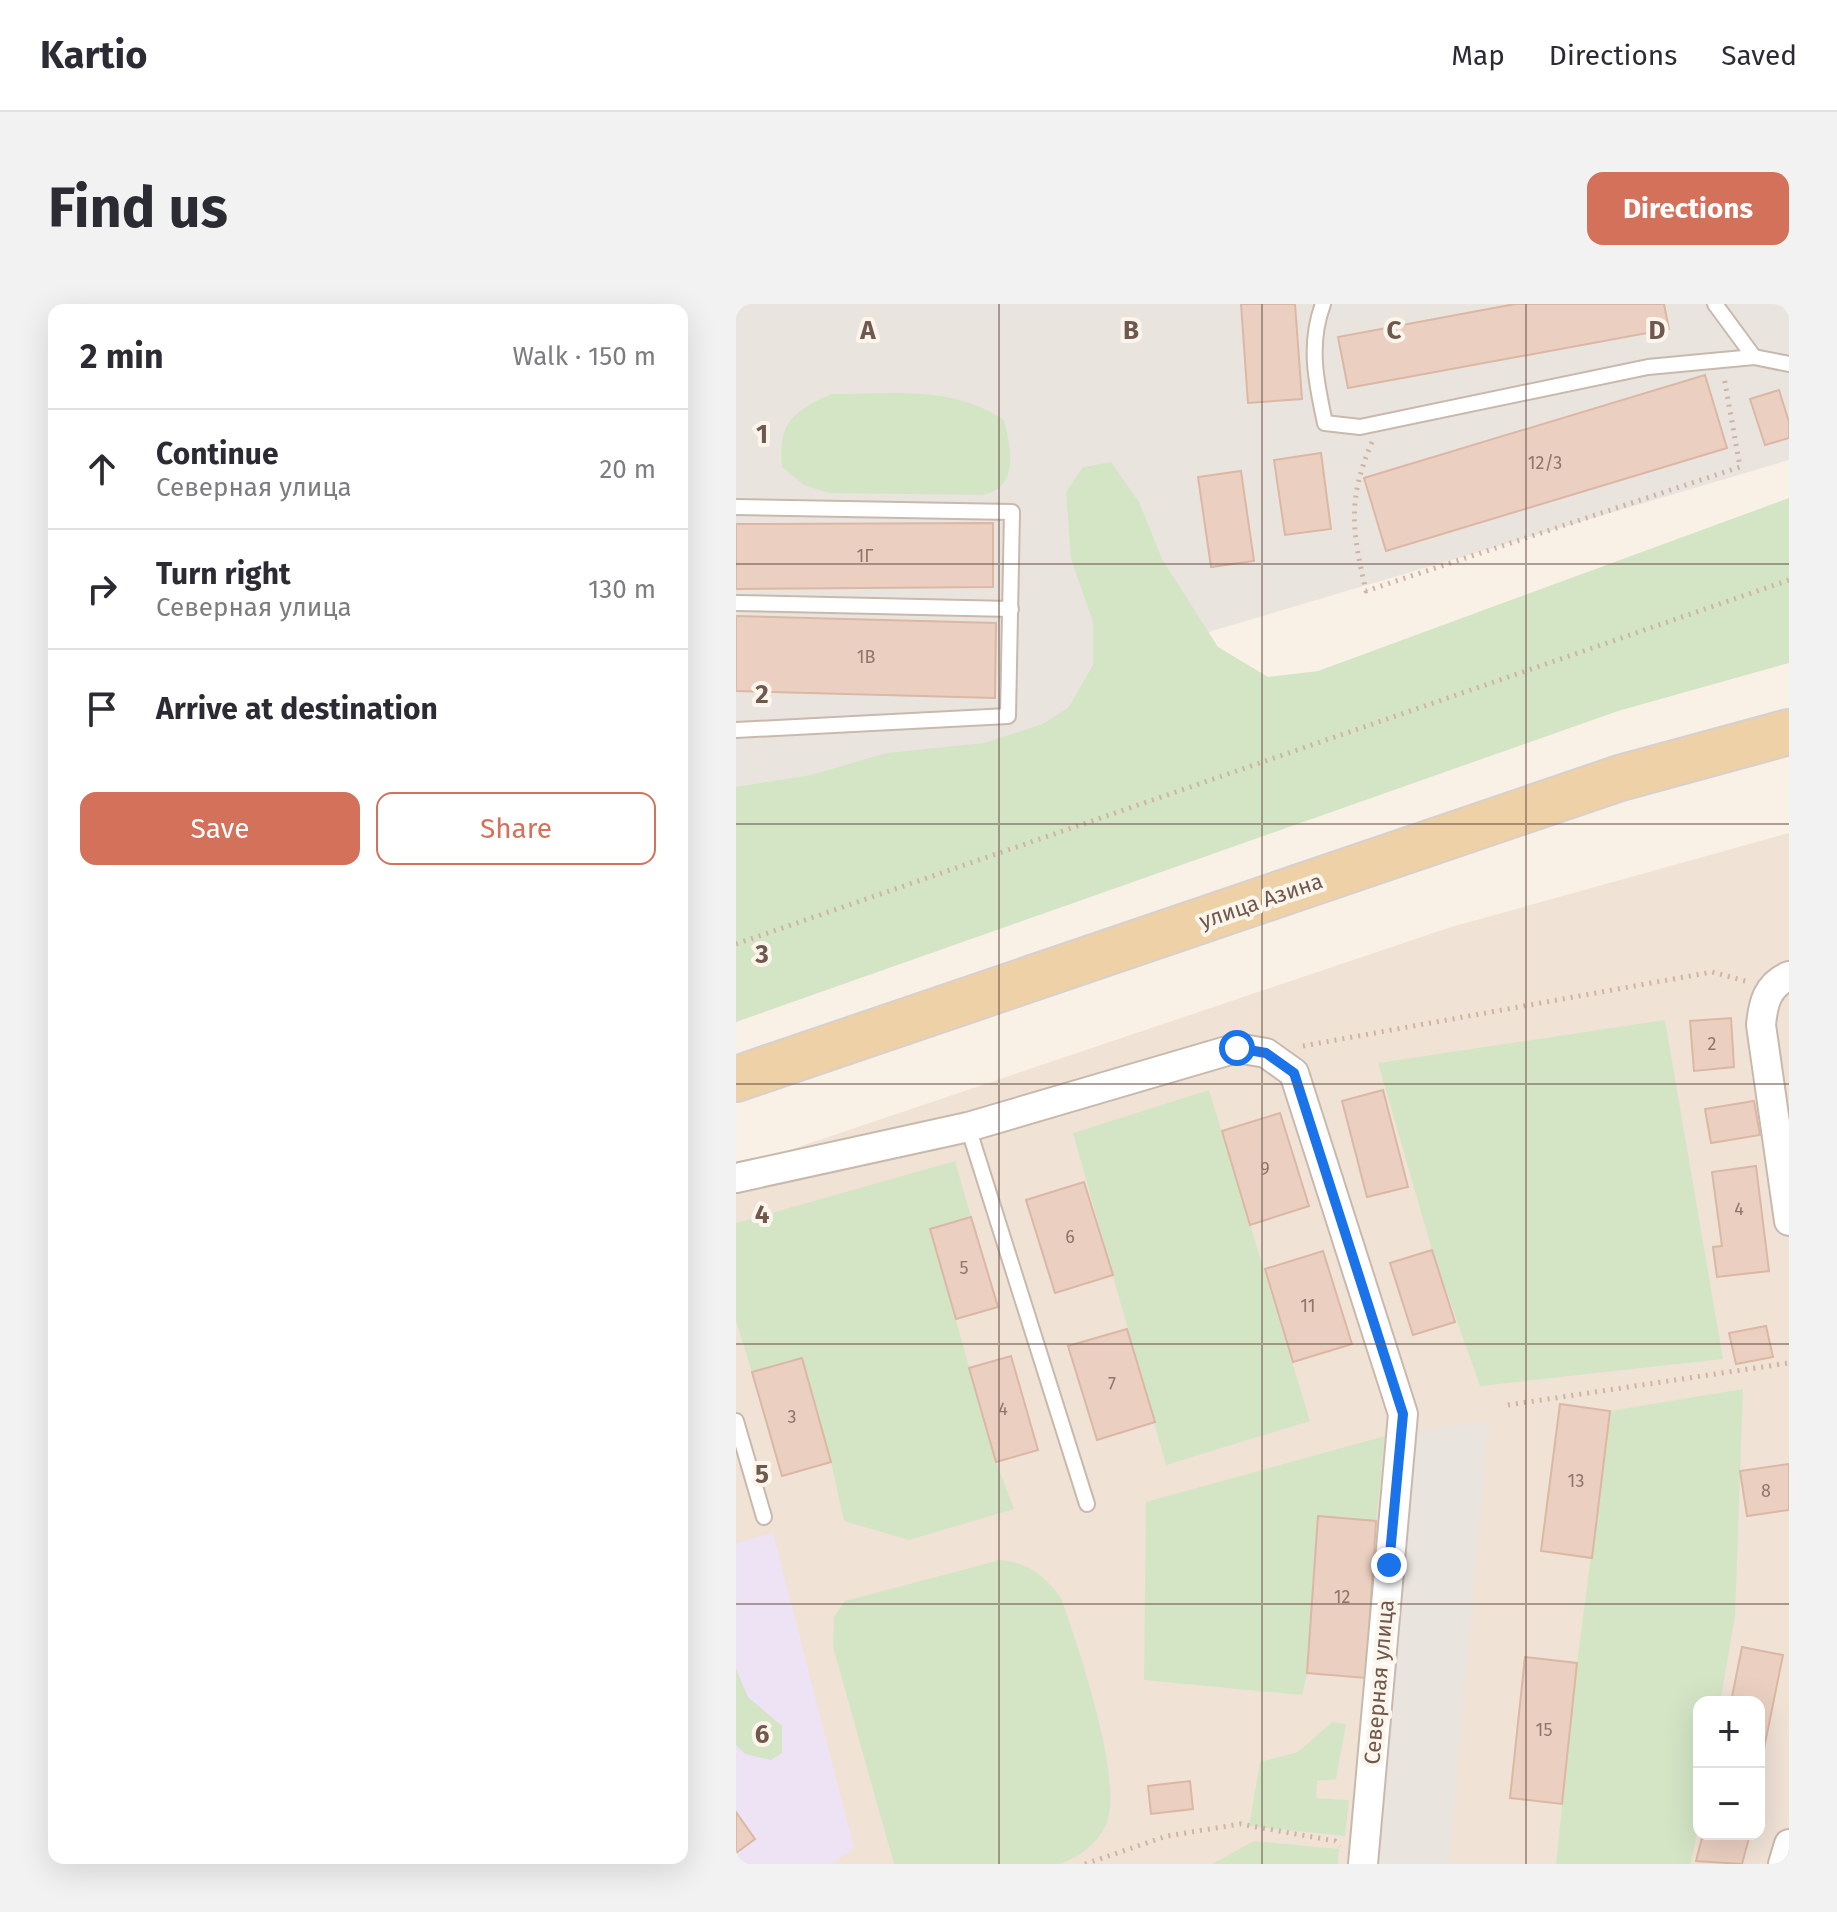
<!DOCTYPE html>
<meta charset="utf-8">
<style>
body{margin:0;font-family:"Fira Sans",sans-serif;background:#f2f2f3;color:#2b2b33}
.controls{position:absolute;right:24px;bottom:24px;display:grid;overflow:hidden;border-radius:16px;box-shadow:0 8px 32px #0002}
.controls button{width:72px;height:72px;display:grid;place-items:center;padding:0;border:0;border-bottom:2px solid #e1e1e2;background:#fff;color:#2b2b33;font:40px sans-serif}
.stop{position:absolute;width:24px;height:24px;margin:-18px;border:6px solid #1a73e8;border-radius:50%;background:#fff}
.stop.end{background:#1a73e8;border-color:#fff;box-shadow:0 2px 8px #0008}
.list{margin:0;padding:0;list-style:none}
h2{display:flex;justify-content:space-between;align-items:center;height:104px;margin:0;padding:0 32px;font-size:34px}
h2 small{font-size:26px;font-weight:400;color:#7c7c81}
.list li{display:grid;grid-template-columns:52px 1fr auto;gap:24px;align-items:center;box-sizing:border-box;height:120px;padding:0 32px;border-top:2px solid #e1e1e2}
.list b{display:block;font-size:30px;white-space:nowrap}
.list p{margin:0;font-size:26px;white-space:nowrap;color:#7c7c81}
.list em{font-size:26px;font-style:normal;color:#7c7c81}
.actions{display:flex;gap:16px;padding:24px 32px}
.actions a{flex:1;padding:18px 0;border:2px solid #d3715b;border-radius:16px;text-align:center;font-size:28px;color:#d3715b}
.actions .main{background:#d3715b;color:#fff}
.icon{flex:none;width:44px;height:44px;fill:none;stroke:currentColor;stroke-width:2;stroke-linecap:round;stroke-linejoin:round}
.map{position:relative;flex:none;width:1053px;height:1560px;overflow:hidden;border-radius:16px}
header{display:flex;align-items:center;gap:48px;box-sizing:border-box;height:112px;padding:0 40px;background:#fff;border-bottom:2px solid #e1e1e2}
header strong{font-size:38px}
nav{display:flex;gap:44px;margin-inline-start:auto;font-size:28px}
.intro{display:flex;align-items:center;justify-content:space-between;box-sizing:border-box;height:192px;padding:0 48px}
h1{margin:0;font-size:56px}
.button{padding:20px 36px;border-radius:16px;background:#d3715b;color:#fff;font-size:28px;font-weight:700}
main{display:flex;gap:48px;padding:0 48px}
aside{flex:1;background:#fff;border-radius:16px;box-shadow:0 8px 32px #0002}
.map>svg:first-child{display:block}
</style>
<header>
<strong>Kartio</strong>
<nav><a>Map</a><a>Directions</a><a>Saved</a></nav>
</header>
<div class="intro"><h1>Find us</h1><a class="button">Directions</a></div>
<main>
<aside>
<h2>2 min<small>Walk · 150 m</small></h2>
<ul class="list">
<li><svg class="icon" aria-label="ahead" viewBox="0 0 24 24"><path d="M12 20V5M6 11l6-6 6 6"/></svg><div><b>Continue</b><p>Северная улица</p></div><em>20 m</em></li>
<li><svg class="icon" aria-label="right" viewBox="0 0 24 24"><path d="M7 20v-9h11M14 6l5 5-5 5"/></svg><div><b>Turn right</b><p>Северная улица</p></div><em>130 m</em></li>
<li><svg class="icon" aria-label="arrive" viewBox="0 0 24 24"><path d="M6 21V4h12l-3 4 3 4H6"/></svg><div><b>Arrive at destination</b></div></li>
</ul>
<div class="actions"><a class="main">Save</a><a>Share</a></div>
</aside>
<div class="map">
<svg width="1053" height="1560" viewBox="0 0 1053 1560">
<rect width="100%" height="100%" fill="#f9f1e6"/>
<path fill="#f0e2d5" fill-rule="evenodd" d="M 1053,529 L 1053,1560 L 0,1560 L 0,864 L 712,624 ZM 963,1398 L 1023,1398 L 1023,1530 L 963,1530 Z"/>
<g fill="#eae4df">
<polygon points="0,0 1053,0 1053,156 439,338 446,390 0,560"/>
<polygon points="753,1117 713,1560 644,1560 678,1127"/>
</g>
<polygon fill="#eee2f5" points="37,1229 118,1544 96,1560 0,1560 0,1239"/>
<g fill="#d4e5c6">
<path d="M 95,90 C 154,90 217,81 268,116 C 275,143 284,183 247,191 L 93,189 L 68,181 L 46,163 C 42,119 56,108 95,90 Z"/>
<polygon points="375,158 403,198 426,255 482,343 532,373 582,367 1053,194 1053,359 882,407 0,718 0,483 75,471 151,449 248,439 307,420 333,403 357,361 357,318 335,255 330,188 347,163"/>
<polygon points="929,716 987,1055 744,1082 696,946 642,759"/>
<polygon points="473,786 574,1117 430,1161 337,829"/>
<polygon points="219,857 235,913 194,925 260,1158 278,1205 173,1236 108,1217 95,1158 66,1054 16,1068 0,1017 0,919"/>
<polygon points="1007,1085 999,1313 984,1398 963,1398 963,1516 955,1560 820,1560 841,1359 874,1107"/>
<polygon points="649,1132 640,1217 582,1213 571,1369 566,1391 408,1376 410,1198"/>
<path d="M 264,1256 C 293,1259 308,1271 325,1294 C 341,1339 389,1479 370,1521 C 360,1541 345,1551 325,1560 L 158,1560 L 97,1343 L 98,1313 L 109,1297 Z"/>
<polygon points="0,1365 12,1393 46,1422 46,1449 35,1456 9,1450 0,1441"/>
<polygon points="596,1418 610,1420 600,1475 581,1477 580,1494 613,1496 609,1532 513,1522 524,1458 562,1448"/>
<polygon points="518,1537 603,1545 602,1560 476,1560"/>
</g>
<g fill="#ebd0c1" stroke="#dbb7a4" stroke-width="2">
<polygon points="505,0 559,0 566,95 512,99"/>
<polygon points="779,0 928,0 933,25 612,84 602,33"/>
<polygon points="969,71 991,144 650,247 628,174"/>
<polygon points="1043,86 1053,118 1053,134 1029,141 1014,95"/>
<polygon points="585,149 595,225 549,231 538,156"/>
<polygon points="505,167 518,257 475,263 462,173"/>
<polygon points="257,219 257,283 0,285 0,220"/>
<polygon points="0,312 260,319 259,394 0,387"/>
<polygon points="995,714 998,763 958,767 954,717"/>
<polygon points="647,786 672,883 631,893 606,797"/>
<polygon points="1018,797 1024,831 975,839 969,805"/>
<polygon points="544,809 573,902 514,921 486,827"/>
<polygon points="1020,862 1033,967 981,973 977,943 986,942 976,868"/>
<polygon points="348,878 377,971 319,989 290,896"/>
<polygon points="235,913 262,1003 220,1015 194,925"/>
<polygon points="696,946 719,1018 677,1031 654,959"/>
<polygon points="587,947 616,1040 557,1058 529,965"/>
<polygon points="1030,1022 1037,1053 1000,1060 993,1029"/>
<polygon points="391,1025 419,1118 361,1136 332,1042"/>
<polygon points="275,1052 302,1146 260,1158 233,1064"/>
<polygon points="66,1054 95,1158 46,1172 16,1068"/>
<polygon points="824,1100 874,1107 856,1254 805,1247"/>
<polygon points="1053,1160 1053,1206 1011,1212 1004,1167"/>
<polygon points="582,1212 640,1217 630,1374 571,1369"/>
<polygon points="1006,1343 1047,1351 1023,1469 1023,1398 995,1398"/>
<polygon points="789,1353 841,1359 826,1500 774,1494"/>
<polygon points="454,1477 457,1505 415,1510 412,1482"/>
<polygon points="0,1508 19,1535 0,1549"/>
<polygon points="967,1530 1014,1530 1006,1560 960,1557"/>
</g>
<g fill="none" stroke-linecap="round" stroke-linejoin="round">
<g stroke="#c9b9ad" stroke-width="18">
<g id="lane">
<path d="M 587,0 C 572,40 580,78 589,119 L 624,123 L 912,63 L 1018,53 L 1053,60"/>
<polyline points="979,0 1018,53"/>
<polyline points="0,203 276,208 272,412 0,426"/>
<polyline points="0,299 275,305"/>
<polyline points="232,823 351,1200"/>
<polyline points="0,1117 28,1213"/>
</g>
</g>
<g stroke="#c9b9ad" stroke-width="32">
<g id="street">
<path d="M 1053,672 C 1031,681 1027,700 1025,721 L 1053,917"/>
<polyline points="0,874 232,823 501,744 530,749 558,769 667,1110 627,1560"/>
<polyline points="1047,1560 1053,1540"/>
</g>
</g>
<g stroke="#d7d0cd" stroke-width="48">
<polyline id="primary" points="0,775 884,474 1053,428"/>
</g>
<g stroke="#cfb4a4" stroke-width="5" stroke-dasharray="2 6" stroke-linecap="butt">
<path d="M 636,138 C 611,197 616,226 630,287 L 1004,163 L 988,73"/>
<polyline points="0,640 1053,276"/>
<polyline points="567,742 976,668 1013,678"/>
<polyline points="772,1101 1053,1059"/>
<polyline points="349,1560 431,1532 504,1520 599,1537 604,1542"/>
</g>
<use href="#lane" stroke="#fff" stroke-width="14"/>
<use href="#street" stroke="#fff" stroke-width="28"/>
<use href="#primary" stroke="#efd1a7" stroke-width="44"/>
</g>
<g fill="none" stroke-linecap="round" stroke-linejoin="round">
<polyline stroke="#1a73e8" stroke-width="10" points="501,744 530,749 558,769 667,1110 653,1261"/>
</g>
<path fill="none" stroke="#6f584e" stroke-width="2" stroke-opacity="0.55" d="M 263,0 L 263,1560M 526,0 L 526,1560M 790,0 L 790,1560M 0,260 L 1053,260M 0,520 L 1053,520M 0,780 L 1053,780M 0,1040 L 1053,1040M 0,1300 L 1053,1300"/>
<g text-anchor="middle" dominant-baseline="central" stroke-width="8" stroke-linejoin="round" paint-order="stroke">
<g font-size="18" fill="#8e766b">
<text x="809" y="159">12/3</text>
<text x="129" y="252">1Г</text>
<text x="130" y="353">1В</text>
<text x="976" y="740">2</text>
<text x="529" y="865">9</text>
<text x="1003" y="905">4</text>
<text x="334" y="933">6</text>
<text x="228" y="964">5</text>
<text x="572" y="1002">11</text>
<text x="376" y="1080">7</text>
<text x="267" y="1105">4</text>
<text x="56" y="1113">3</text>
<text x="840" y="1177">13</text>
<text x="1030" y="1187">8</text>
<text x="606" y="1293">12</text>
<text x="808" y="1426">15</text>
</g>
<g font-size="22" fill="#6f584e" stroke="#fcf5eb">
<text transform="translate(525 597) rotate(-19)">улица Азина</text>
<text transform="translate(643 1378) rotate(-85)">Северная улица</text>
</g>
</g>
<g font-size="26" text-anchor="middle" font-weight="bold" fill="#6f584e" stroke="#fcf5eb" stroke-width="8" stroke-linejoin="round" paint-order="stroke">
<text x="132" y="35">A</text>
<text x="395" y="35">B</text>
<text x="658" y="35">C</text>
<text x="921" y="35">D</text>
<text x="26" y="139">1</text>
<text x="26" y="399">2</text>
<text x="26" y="659">3</text>
<text x="26" y="919">4</text>
<text x="26" y="1179">5</text>
<text x="26" y="1439">6</text>
</g>
</svg>
<div class="controls">
<button>+</button>
<button>−</button>
</div>
<div class="stop" style="left:501px;top:744px"></div>
<div class="stop end" style="left:653px;top:1261px"></div>
</div>
</main>
